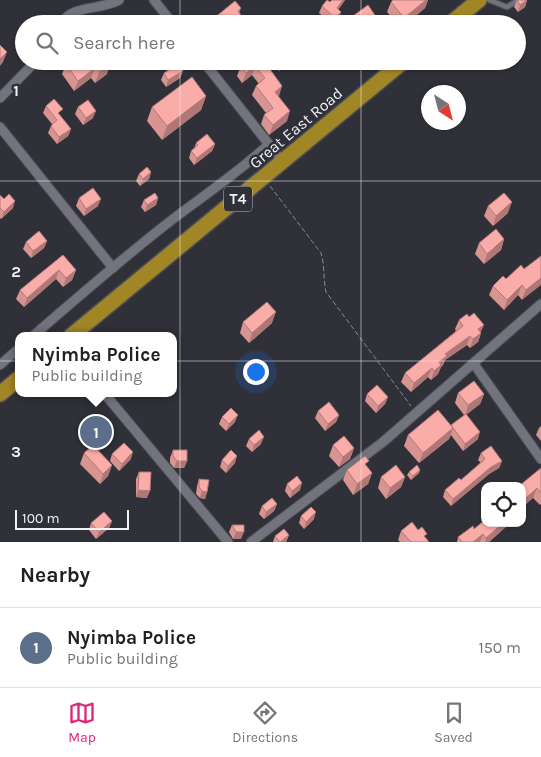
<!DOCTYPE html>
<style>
body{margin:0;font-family:Karla,sans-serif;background:#f2f2f2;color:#202124}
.controls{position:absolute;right:15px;bottom:15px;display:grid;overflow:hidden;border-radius:10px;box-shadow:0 1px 4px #0004}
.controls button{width:45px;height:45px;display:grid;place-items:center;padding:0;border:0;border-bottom:1px solid #e0e0e0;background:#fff;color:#202124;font:25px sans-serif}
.compass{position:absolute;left:421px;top:85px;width:45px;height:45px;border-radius:50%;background:#fff;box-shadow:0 1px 4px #0004;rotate:144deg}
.scale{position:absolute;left:15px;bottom:12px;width:114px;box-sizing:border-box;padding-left:5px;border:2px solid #f1f2f8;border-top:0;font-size:14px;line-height:18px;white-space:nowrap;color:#f1f2f8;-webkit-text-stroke:4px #303039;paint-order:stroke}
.you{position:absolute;left:255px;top:371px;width:18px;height:18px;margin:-12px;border:4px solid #fff;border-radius:50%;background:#1a73e8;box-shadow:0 0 0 8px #1a73e833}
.badge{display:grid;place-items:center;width:32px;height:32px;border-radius:50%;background:#db2777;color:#fff;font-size:16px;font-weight:700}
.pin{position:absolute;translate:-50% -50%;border:2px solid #fff;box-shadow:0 1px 5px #0006}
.popup{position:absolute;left:15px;top:332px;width:162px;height:65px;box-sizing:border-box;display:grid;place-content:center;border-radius:10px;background:#fff;filter:drop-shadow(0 1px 4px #0005);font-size:16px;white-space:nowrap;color:#757577}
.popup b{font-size:19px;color:#202124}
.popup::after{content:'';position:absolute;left:50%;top:100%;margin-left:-10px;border:10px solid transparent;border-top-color:#fff}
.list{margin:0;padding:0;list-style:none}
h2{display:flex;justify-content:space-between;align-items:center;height:65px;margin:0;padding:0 20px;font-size:21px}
h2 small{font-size:16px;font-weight:400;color:#757577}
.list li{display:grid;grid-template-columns:32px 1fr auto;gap:15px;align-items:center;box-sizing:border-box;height:80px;padding:0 20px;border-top:1px solid #e0e0e0}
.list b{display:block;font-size:19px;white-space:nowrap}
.list p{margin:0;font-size:16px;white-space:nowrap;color:#757577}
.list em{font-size:16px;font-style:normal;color:#757577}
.icon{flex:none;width:28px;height:28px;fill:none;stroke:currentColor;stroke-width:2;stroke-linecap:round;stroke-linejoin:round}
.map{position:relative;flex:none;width:541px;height:542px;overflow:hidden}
.search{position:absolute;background:#fff;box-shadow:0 1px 4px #0004;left:15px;right:15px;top:15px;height:55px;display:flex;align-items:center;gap:12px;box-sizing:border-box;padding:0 18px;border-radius:28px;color:#757577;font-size:19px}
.sheet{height:145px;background:#fff}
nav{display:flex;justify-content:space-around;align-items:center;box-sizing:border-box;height:70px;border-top:1px solid #e0e0e0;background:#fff;font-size:14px;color:#757577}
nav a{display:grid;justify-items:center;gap:2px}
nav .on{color:#db2777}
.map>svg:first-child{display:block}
</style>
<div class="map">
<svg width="541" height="542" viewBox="0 0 541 542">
<rect width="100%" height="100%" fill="#303039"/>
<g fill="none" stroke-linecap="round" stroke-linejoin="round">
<g stroke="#4c4c54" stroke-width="7">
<polyline id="service" points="489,0 507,7 518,0"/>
</g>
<g stroke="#4c4c54" stroke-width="11">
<g id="minor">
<polyline points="154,0 173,24"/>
<path d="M 61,24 C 72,4 100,11 119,0"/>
<polyline points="203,61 283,162"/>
<polyline points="0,98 36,61"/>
<polyline points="0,127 113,268"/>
<path d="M 33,336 C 79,296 125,256 173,219 C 206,194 239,172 269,144"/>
<polyline points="474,364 541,459"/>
<polyline points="0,365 18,349"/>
<polyline points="104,393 228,542"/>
<polyline points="251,542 383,442 541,304"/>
</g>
</g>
<g stroke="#4c4c54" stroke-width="18">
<g id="trunk">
<polyline points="450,24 479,0"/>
<polyline points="71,336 404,61"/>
<polyline points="0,394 18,379"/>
</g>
</g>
<path stroke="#8a8a92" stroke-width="1" stroke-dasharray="5 2.5" stroke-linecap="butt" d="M 270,186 L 321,253 C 325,266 323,278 326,292 L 411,406"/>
<use href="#service" stroke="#72737d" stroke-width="4.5"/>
<use href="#minor" stroke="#72737d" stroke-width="9"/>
<use href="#trunk" stroke="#a18626" stroke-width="15"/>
</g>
<g fill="#d79491">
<polygon points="345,0 338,10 341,12 339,18 334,24 332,24 319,13 322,6 330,2"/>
<polygon points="393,0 428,0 425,8 406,24 397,24 387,12 391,2"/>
<polygon points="517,0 527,0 525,7 518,12 514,7"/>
<polygon points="241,8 239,13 247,23 261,22 260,24 207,24"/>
<polygon points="353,16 381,24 351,24"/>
<polygon points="80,61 107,74 95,83 91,78 74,91 62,74 66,64 76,64"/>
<polygon points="216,61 229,61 221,68"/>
<polygon points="264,61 282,86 278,96 287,121 269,135 261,124 264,115 266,113 252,95 256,86 259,84 252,75 242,83 237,76 241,66"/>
<polygon points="271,61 290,61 279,71"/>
<polygon points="183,71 180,78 166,87 161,80 164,73"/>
<polygon points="206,96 201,110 162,140 147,121 152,107"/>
<polygon points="46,106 60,115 71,129 68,136 57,144 48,133 51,126 52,124 43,113"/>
<polygon points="78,107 93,118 83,125 75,114"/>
<polygon points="196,143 215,144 212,151 194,165 189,158 191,151 194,149"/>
<polygon points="151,172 149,179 140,186 136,181 139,174"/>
<polygon points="0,196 13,208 1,219 0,218"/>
<polygon points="79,198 98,206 84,216 76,206"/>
<polygon points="158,198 156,205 145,212 141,207 144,200"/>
<polygon points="488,206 508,213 493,226 484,216"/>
<polygon points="504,239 501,250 484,264 475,254 479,243"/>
<polygon points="47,241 44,248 31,258 23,249 26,242"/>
<polygon points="63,255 76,270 72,280 63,287 56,279 24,307 16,299 20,290"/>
<polygon points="541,256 522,300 518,295 504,310 489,295 493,286 524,269"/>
<polygon points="459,320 481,333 478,342 470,348 467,345 445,360 443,365 441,367 438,374 431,380 428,377 411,392 401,382 405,373 456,331 455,329"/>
<polygon points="243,322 272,323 249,343 240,333"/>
<polygon points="458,393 484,394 480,404 466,414 478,439 463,451 451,435 449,439 419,463 404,446 408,435 451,426 464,415 455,403"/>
<polygon points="367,394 388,397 385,404 376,413 365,401"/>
<polygon points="318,411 339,415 336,422 325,431 315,418"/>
<polygon points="222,417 235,422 226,431 219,424"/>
<polygon points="541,426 541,441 536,435 539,428"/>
<polygon points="249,439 261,444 252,452 246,446"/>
<polygon points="333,445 354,448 350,459 339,467 329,456"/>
<polygon points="173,450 187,461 184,468 174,468 170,463 170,458"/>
<polygon points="84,453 112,465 108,476 100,484 80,464"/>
<polygon points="481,453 502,461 499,468 489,474 451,506 443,497 445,490 461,480 481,463 478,460"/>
<polygon points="112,454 131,459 119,471 110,461"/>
<polygon points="222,460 235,463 226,473 220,467"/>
<polygon points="367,467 372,473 368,484 353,495 343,480 347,470"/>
<polygon points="541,468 541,504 540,505 533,498"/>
<polygon points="420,470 419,473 411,480 407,475 409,472"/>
<polygon points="139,472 147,498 136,497 136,479"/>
<polygon points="381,477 405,477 401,487 386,499 378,488"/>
<polygon points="199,479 207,492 205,499 200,498 196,494 197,486"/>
<polygon points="287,484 300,490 290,498 285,491"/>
<polygon points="277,504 274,511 264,519 259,514 262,506"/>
<polygon points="301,516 314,519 304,529 299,523"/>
<polygon points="112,521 109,528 96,539 89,530 91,523"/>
<polygon points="485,523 515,523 510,527 508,525 489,542 457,542 458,537"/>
<polygon points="232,525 241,539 233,539 229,532"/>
<polygon points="401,531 426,538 429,542 400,542 398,540"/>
<polygon points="289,535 286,542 273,542 275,536"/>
</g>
<g fill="#af7876">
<polygon points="343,0 345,0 334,15 337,8"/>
<polygon points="426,0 428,0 425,8 406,24 402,24 404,18"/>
<polygon points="527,0 525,7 518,12 520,5"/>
<polygon points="341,12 339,18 333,24 335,18"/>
<polygon points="230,18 228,24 223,24"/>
<polygon points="7,52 3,62 0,66 0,59"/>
<polygon points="223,61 229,61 221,68"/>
<polygon points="282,61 290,61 279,71"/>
<polygon points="111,63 107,74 95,83 99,72"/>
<polygon points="255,66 252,75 242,83 246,73"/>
<polygon points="95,68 91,78 74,91 78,81"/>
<polygon points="183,71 180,78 166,87 168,80"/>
<polygon points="282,86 279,96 272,102 275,92"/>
<polygon points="206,96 201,110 162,140 167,126"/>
<polygon points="96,111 93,118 83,125 86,118"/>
<polygon points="290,111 287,121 269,135 273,125"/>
<polygon points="71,129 68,136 57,144 59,137"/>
<polygon points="215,144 212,151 194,165 197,158"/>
<polygon points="151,172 149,179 140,186 143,179"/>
<polygon points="158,198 156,205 145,212 147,205"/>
<polygon points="101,199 98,206 84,216 86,209"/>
<polygon points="15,201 13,208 1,219 4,212"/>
<polygon points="512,202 508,213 493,226 496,216"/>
<polygon points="504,239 501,250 484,264 487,254"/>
<polygon points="47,241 44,248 31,258 33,251"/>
<polygon points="59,270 56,279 24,307 27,298"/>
<polygon points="76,270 72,280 63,287 66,278"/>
<polygon points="541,278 541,285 522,300 526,290"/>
<polygon points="522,285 518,295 504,310 507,300"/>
<polygon points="276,312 272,323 249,343 252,333"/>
<polygon points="484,325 480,334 478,329"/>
<polygon points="481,333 478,342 470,348 473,339"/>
<polygon points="470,336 467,345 445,360 443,365 441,367 438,374 431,380 434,371 445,354"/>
<polygon points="432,368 428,377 411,392 414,383"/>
<polygon points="484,394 480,404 465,416 468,405"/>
<polygon points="388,397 385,404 376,413 378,406"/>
<polygon points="238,415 235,422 226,431 229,424"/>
<polygon points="339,415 336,422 325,431 328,424"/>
<polygon points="453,428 449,439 419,463 423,453"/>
<polygon points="480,432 478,439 463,451 465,444"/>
<polygon points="264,437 261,444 252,452 254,445"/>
<polygon points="354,448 350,459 339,467 343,457"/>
<polygon points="133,452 131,459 119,471 122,464"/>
<polygon points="237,456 235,463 226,473 228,466"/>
<polygon points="177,461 187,461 184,468 174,468"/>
<polygon points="502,461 499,468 489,474 451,506 453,499 491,467"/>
<polygon points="112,465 108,476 100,484 103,474"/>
<polygon points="420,470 419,473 411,480 413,476"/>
<polygon points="372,473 368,484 353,495 357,484"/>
<polygon points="405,477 401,487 386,499 390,488"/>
<polygon points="302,483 300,490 290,498 292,491"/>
<polygon points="537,488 533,498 522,508 522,502"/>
<polygon points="138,490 150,491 147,498 136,497"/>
<polygon points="202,491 207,492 205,499 200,498"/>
<polygon points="277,504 274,511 264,519 266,512"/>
<polygon points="316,512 314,519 304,529 306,522"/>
<polygon points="112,521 109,528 96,539 99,532"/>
<polygon points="503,523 509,523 508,525 489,542 485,542 486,538"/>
<polygon points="236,532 244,532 241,539 233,539"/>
<polygon points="483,534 480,542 473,542"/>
<polygon points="289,535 286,542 280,542"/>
</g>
<g fill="#faaca9" stroke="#af7876">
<polygon points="327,0 330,2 332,0 343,0 337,8 341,12 335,18 322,6"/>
<polygon points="393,0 426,0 404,18 391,2"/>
<polygon points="517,0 527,0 520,5"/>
<polygon points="235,1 241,8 238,11 247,23 256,16 261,22 259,24 234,24 230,18 223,24 207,24"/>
<polygon points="368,5 381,24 369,24 367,21 364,24 359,24 353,16"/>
<polygon points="319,17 325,23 324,24 311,24"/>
<polygon points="0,45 7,52 0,59"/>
<polygon points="69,61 74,61 76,64 80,61 110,61 111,63 99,72 95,68 78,81 66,64"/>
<polygon points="247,61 264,61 282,86 275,92 290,111 273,125 264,115 273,108 256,86 265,78 255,66 246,73 241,66"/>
<polygon points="178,64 183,71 168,80 164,73"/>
<polygon points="192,77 206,96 167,126 152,107"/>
<polygon points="54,99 63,109 58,113 71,129 59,137 51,126 57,120 46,106"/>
<polygon points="88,100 96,111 86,118 78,107"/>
<polygon points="207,134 215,144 197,158 191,151 198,145 196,143"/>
<polygon points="147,167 151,172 143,179 139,174"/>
<polygon points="93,188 101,199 86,209 79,198"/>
<polygon points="155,193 158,198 147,205 144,200"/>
<polygon points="504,193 512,202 496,216 488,206"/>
<polygon points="9,194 15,201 4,212 0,208 0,195 4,199"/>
<polygon points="496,229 504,239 487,254 479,243"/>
<polygon points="39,231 47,241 33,251 26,242"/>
<polygon points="63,255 76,270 66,278 59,270 27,298 20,290"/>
<polygon points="541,256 541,278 526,290 522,285 507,300 493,286 503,276 506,279 521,265 524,269"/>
<polygon points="267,302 276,312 252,333 243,322"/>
<polygon points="474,313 484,325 478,329 481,333 473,339 470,336 445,354 447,356 439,362 441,365 434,371 432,368 414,383 405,373 463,326 459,320 467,314 469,317"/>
<polygon points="474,381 484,394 468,405 458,393"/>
<polygon points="377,385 388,397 378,406 367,394"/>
<polygon points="329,402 339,415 328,424 318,411"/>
<polygon points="231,408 238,415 229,424 222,417"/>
<polygon points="438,410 453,428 423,453 408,435"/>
<polygon points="466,414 480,432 465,444 451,425"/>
<polygon points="259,430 264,437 254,445 249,439"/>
<polygon points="344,436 354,448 343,457 333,445"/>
<polygon points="124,443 133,452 122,464 112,454"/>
<polygon points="93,445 112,465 103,474 84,453"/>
<polygon points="491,446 502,461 491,467 453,499 445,490 459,478 461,480 485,459 481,453"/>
<polygon points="173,450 187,450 187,461 177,461 173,456"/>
<polygon points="231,450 237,456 228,466 222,460"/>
<polygon points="365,456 369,461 365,464 372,473 357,484 347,470"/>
<polygon points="396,465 405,477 390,488 381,477"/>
<polygon points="417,465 420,470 413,476 409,472"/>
<polygon points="541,468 541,493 537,488 522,502 522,486 519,486"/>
<polygon points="139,472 151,472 150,491 138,490"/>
<polygon points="297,476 302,483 292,491 287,484"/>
<polygon points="199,479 209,480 207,492 202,491 199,487"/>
<polygon points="272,498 277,504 266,512 262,506"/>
<polygon points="311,507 316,512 306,522 301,516"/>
<polygon points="104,512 112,521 99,532 91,523"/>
<polygon points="485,520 485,523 503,523 486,538 483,534 473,542 462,542 458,537 473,526 474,529"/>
<polygon points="412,522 418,530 422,527 427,534 424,536 429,542 411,542 401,531"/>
<polygon points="232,525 244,525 244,532 236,532"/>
<polygon points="284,529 289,535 280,542 275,536"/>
</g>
<path fill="none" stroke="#f1f2f8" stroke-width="1" stroke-opacity="0.55" d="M 180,0 L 180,24M 361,0 L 361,24M 180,61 L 180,542M 361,61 L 361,542M 0,181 L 541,181M 0,361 L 541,361"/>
<g text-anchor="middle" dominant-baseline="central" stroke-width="5" stroke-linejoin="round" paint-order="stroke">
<rect fill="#303039" stroke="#b7b8bf" stroke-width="1" x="224" y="186.5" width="28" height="25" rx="4"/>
<g font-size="15" font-weight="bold" fill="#f1f2f8">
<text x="238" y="199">T4</text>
</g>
<g font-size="16" fill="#f1f2f8" stroke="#303039">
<text transform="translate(296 128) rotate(-40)">Great East Road</text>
</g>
</g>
<g font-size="16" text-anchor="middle" font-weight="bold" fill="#f1f2f8" stroke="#303039" stroke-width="5" stroke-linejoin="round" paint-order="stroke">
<text x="16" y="96">1</text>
<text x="16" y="277">2</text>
<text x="16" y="457">3</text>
</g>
</svg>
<div class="controls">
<button><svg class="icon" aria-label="locate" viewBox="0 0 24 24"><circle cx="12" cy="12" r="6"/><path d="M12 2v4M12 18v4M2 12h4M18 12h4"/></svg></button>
</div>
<svg class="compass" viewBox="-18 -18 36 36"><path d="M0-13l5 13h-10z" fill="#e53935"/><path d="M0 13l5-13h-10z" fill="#757577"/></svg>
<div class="scale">100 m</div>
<div class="you"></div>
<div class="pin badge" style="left:96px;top:432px;background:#5c6f8a">1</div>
<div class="popup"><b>Nyimba Police</b>Public building</div>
<div class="search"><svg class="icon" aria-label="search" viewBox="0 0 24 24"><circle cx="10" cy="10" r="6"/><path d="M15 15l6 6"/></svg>Search here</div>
</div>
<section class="sheet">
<h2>Nearby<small></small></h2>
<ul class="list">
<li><span class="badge" style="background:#5c6f8a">1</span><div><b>Nyimba Police</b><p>Public building</p></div><em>150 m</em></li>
</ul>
</section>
<nav>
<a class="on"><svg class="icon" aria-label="map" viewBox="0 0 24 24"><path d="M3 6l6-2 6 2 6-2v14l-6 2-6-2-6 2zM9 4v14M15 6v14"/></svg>Map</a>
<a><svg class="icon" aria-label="directions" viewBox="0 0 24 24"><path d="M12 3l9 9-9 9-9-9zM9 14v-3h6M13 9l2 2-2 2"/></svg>Directions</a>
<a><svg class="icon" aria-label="saved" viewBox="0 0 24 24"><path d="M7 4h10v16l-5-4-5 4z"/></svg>Saved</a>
</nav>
